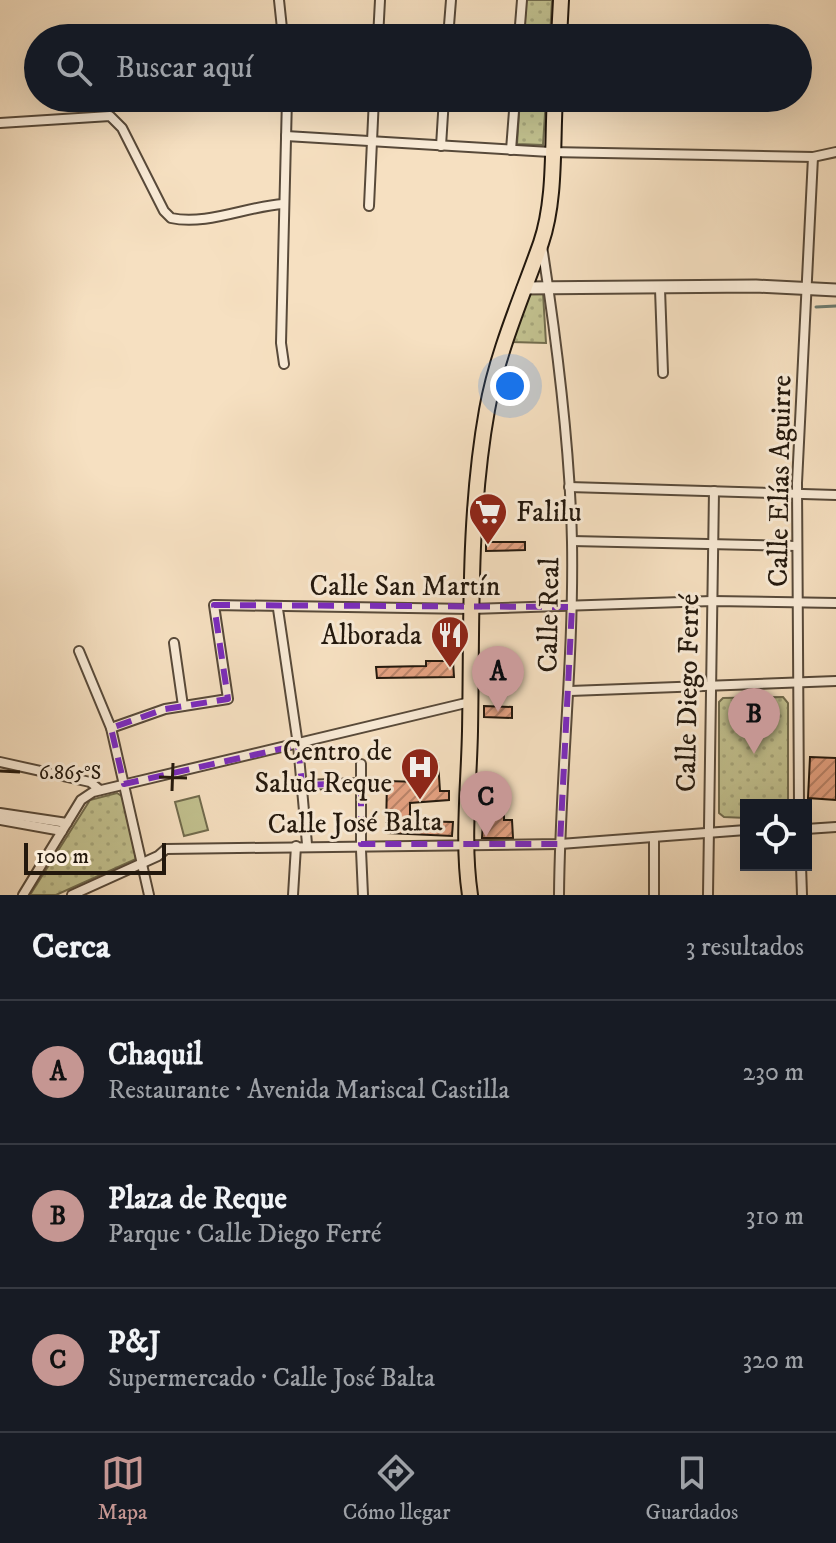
<!DOCTYPE html>
<html lang="es">
<meta charset="utf-8">
<style>
body{margin:0;font-family:"IM FELL DW Pica",serif;background:#20242c;color:#f1f3f6}
.controls{position:absolute;right:24px;bottom:24px;display:grid;overflow:hidden;border-radius:0px;box-shadow:0 8px 32px #0002}
.controls button{width:72px;height:72px;display:grid;place-items:center;padding:0;border:0;border-bottom:2px solid #363941;background:#171b24;color:#f1f3f6;font:40px sans-serif}
.scale{position:absolute;left:24px;bottom:20px;width:142px;box-sizing:border-box;padding-left:8px;border:4px solid #23180d;border-top:0;font-size:22px;line-height:28px;white-space:nowrap;color:#23180d;-webkit-text-stroke:6px #f9ebd7;paint-order:stroke}
.you{position:absolute;left:510px;top:386px;width:28px;height:28px;margin:-20px;border:6px solid #fff;border-radius:50%;background:#1a73e8;box-shadow:0 0 0 12px #1a73e833}
.badge{display:grid;place-items:center;width:52px;height:52px;border-radius:50%;background:#c59692;color:#111;font-size:26px;font-weight:700}
.pin{position:absolute;translate:-50% -66px;filter:drop-shadow(0 2px 4px #0008)}
.pin::after{content:'';position:absolute;top:42px;width:28px;height:24px;background:inherit;clip-path:polygon(0 0,100% 0,50% 100%)}
.list{margin:0;padding:0;list-style:none}
h2{display:flex;justify-content:space-between;align-items:center;height:104px;margin:0;padding:0 32px;font-size:34px}
h2 small{font-size:26px;font-weight:400;color:#9ea1a6}
.list li{display:grid;grid-template-columns:52px 1fr auto;gap:24px;align-items:center;box-sizing:border-box;height:144px;padding:0 32px;border-top:2px solid #363941}
.list b{display:block;font-size:30px;white-space:nowrap}
.list p{margin:0;font-size:26px;white-space:nowrap;color:#9ea1a6}
.list em{font-size:26px;font-style:normal;color:#9ea1a6}
.icon{flex:none;width:44px;height:44px;fill:none;stroke:currentColor;stroke-width:2;stroke-linecap:round;stroke-linejoin:round}
.map{position:relative;flex:none;width:836px;height:895px;overflow:hidden}
.search{position:absolute;background:#171b24;box-shadow:0 8px 32px #0002;left:24px;right:24px;top:24px;height:88px;display:flex;align-items:center;gap:20px;box-sizing:border-box;padding:0 28px;border-radius:44px;color:#9ea1a6;font-size:30px}
.sheet{height:536px;background:#171b24}
nav{display:flex;justify-content:space-around;align-items:center;box-sizing:border-box;height:112px;border-top:2px solid #363941;background:#171b24;font-size:22px;color:#9ea1a6}
nav a{display:grid;justify-items:center;gap:4px}
nav .on{color:#c59692}
.map>svg:first-child{display:block}
</style>
<div class="map">
<svg width="836" height="895" viewBox="0 0 836 895">
<defs>
<pattern id="park-dots" width="8" height="8" patternUnits="userSpaceOnUse" patternTransform="scale(2)"><rect width="8" height="8" fill="#c2c18f"/><path d="M2 2h.1M6 6h.1" fill="none" stroke="#a6a57a" stroke-width="1.8" stroke-linecap="round"/></pattern>
<pattern id="building-hatch" width="6" height="6" patternUnits="userSpaceOnUse" patternTransform="scale(2)"><rect width="6" height="6" fill="#e6a383"/><path d="M-1 1l2-2M0 6l6-6M5 7l2-2" fill="none" stroke="#ba846a"/></pattern>
</defs>
<rect width="100%" height="100%" fill="#f6e0c1"/>
<filter id="stains"><feTurbulence type="fractalNoise" baseFrequency=".0025" numOctaves="4"/><feColorMatrix values="0 0 0 0 .2 0 0 0 0 .09 0 0 0 0 .02 0 0 0 .5 -.17"/></filter>
<radialGradient id="worn" r=".72"><stop offset=".6" stop-color="#630" stop-opacity="0"/><stop offset="1" stop-color="#630" stop-opacity=".3"/></radialGradient>
<polygon fill="#c2c18f" stroke="#726c4e" stroke-width="2" points="199,796 208,830 184,836 175,802"/>
<g fill="url(#park-dots)" stroke="#726c4e" stroke-width="2">
<polygon points="526,0 552,0 550,38 524,38"/>
<polygon points="520,98 546,98 543,145 517,144"/>
<polygon points="530,291 543,293 546,343 512,342"/>
<polygon points="783,697 788,703 788,805 746,805 746,818 724,817 719,813 719,702 723,698"/>
<polygon points="117,793 123,797 136,859 56,895 30,895 90,800"/>
</g>
<g fill="none" stroke-linecap="round" stroke-linejoin="round">
<polyline stroke="#6c7b6f" stroke-width="3" points="816,307 836,306"/>
</g>
<g fill="url(#building-hatch)" stroke="#23180d" stroke-width="2">
<polygon points="486,542 525,542 525,550 486,551"/>
<polygon points="426,661 453,661 454,677 377,678 376,667 426,666"/>
<polygon points="484,706 512,707 512,718 484,717"/>
<polygon points="810,757 836,758 836,800 808,798"/>
<polygon points="420,760 438,761 440,791 449,791 449,800 410,803 410,821 453,822 452,836 387,833 386,830 387,781 420,782"/>
<polygon points="484,807 504,807 504,820 512,820 513,838 482,838"/>
</g>
<g fill="none" stroke-linecap="round" stroke-linejoin="round">
<g stroke="#584a3a" stroke-width="12">
<g id="minor">
<polyline points="279,0 283,38"/>
<polyline points="378,38 380,0"/>
<polyline points="448,38 451,0"/>
<polyline points="519,38 522,0"/>
<path d="M 0,123 L 110,116 L 122,128 L 164,211 L 171,218 C 206,226 248,206 283,204"/>
<polyline points="286,136 550,152 813,157 836,152"/>
<polyline points="441,146 444,98"/>
<polyline points="511,150 515,98"/>
<polyline points="369,206 374,98"/>
<path d="M 542,246 C 557,343 570,444 572,542 C 574,660 560,777 559,895"/>
<polyline points="660,289 663,373"/>
<polyline points="284,364 281,343 287,98"/>
<polyline points="569,487 836,495"/>
<polyline points="572,541 797,546"/>
<polyline points="278,609 298,745 307,844"/>
<polyline points="174,643 183,706"/>
<polyline points="79,651 111,728 149,895"/>
<polyline points="570,691 836,681"/>
<polyline points="111,728 165,709 228,699 214,605 471,609 712,601 836,603"/>
<polyline points="0,762 90,782 100,790"/>
<polyline points="361,764 361,844"/>
<polyline points="302,785 361,783"/>
<polyline points="799,805 797,483 813,157"/>
<polyline points="0,813 67,823"/>
<polyline points="0,820 62,831"/>
<polyline points="806,829 836,827"/>
<polyline points="654,838 654,895"/>
<polyline points="361,850 363,895"/>
<polyline points="801,865 802,895"/>
<polyline points="23,895 81,800 93,792 470,702"/>
<polyline points="72,895 158,856 166,849 560,844 746,830"/>
<polyline points="293,895 296,846"/>
<polyline points="708,895 714,491"/>
</g>
</g>
<g stroke="#584a3a" stroke-width="15">
<polyline id="tertiary" points="523,288 756,286 836,290"/>
</g>
<g stroke="#23180d" stroke-width="18">
<g id="trunk">
<polyline points="559,38 561,0"/>
<path d="M 470,895 C 462,842 469,784 470,731 C 472,624 468,516 487,410 C 497,353 522,297 541,243 C 556,199 552,144 555,98"/>
</g>
</g>
<use href="#minor" stroke="#f9ebd7" stroke-width="8"/>
<use href="#tertiary" stroke="#f9ebd7" stroke-width="11"/>
<use href="#trunk" stroke="#f6e0c1" stroke-width="14"/>
</g>
<path fill="none" stroke="#7b2cbf" stroke-width="6" stroke-dasharray="16 10" stroke-linejoin="round" d="M 214,605 L 572,607 L 560,844 L 361,844 L 361,783 L 302,785 L 298,745 L 124,784 L 111,728 L 165,709 L 228,699 Z"/>
<path fill="none" stroke="#23180d" stroke-width="3" d="M 0,771 L 20,772M 159,777 L 187,778M 172,791 L 173,763"/>
<defs>
<g id="supermarket-pin" transform="scale(2)"><path d="M0 17L-7.5 6A9.5 9.5 0 1 1 7.5 6Z" fill="#8f2418" stroke="#f9ebd7"/><path d="M-6-5.5h2.5l.6 2H6L4.5 2H-2.5L-4.4-4H-6ZM-1.5 3.2a1.3 1.3 0 1 0 .1 0ZM3 3.2a1.3 1.3 0 1 0 .1 0Z" fill="#fff"/></g>
<g id="restaurant-pin" transform="scale(2)"><path d="M0 17L-7.5 6A9.5 9.5 0 1 1 7.5 6Z" fill="#8f2418" stroke="#f9ebd7"/><path d="M-5-6h1v4h1v-4h1v4h1v-4h1v5L-1.5 .5V6h-2V.5L-5-1ZM5-6V6H3V1.5H1.5Q1.5-4 5-6Z" fill="#fff"/></g>
<g id="hospital-pin" transform="scale(2)"><path d="M0 17L-7.5 6A9.5 9.5 0 1 1 7.5 6Z" fill="#8f2418" stroke="#f9ebd7"/><path d="M-5-5h3v3.5h4V-5h3V5h-3V1.5h-4V5h-3Z" fill="#fff"/></g>
</defs>
<g fill-rule="evenodd">
<use href="#supermarket-pin" x="488" y="512"/>
<use href="#restaurant-pin" x="450" y="635"/>
<use href="#hospital-pin" x="420" y="767"/>
</g>
<g text-anchor="middle" dominant-baseline="central" stroke-width="6" stroke-linejoin="round" paint-order="stroke">
<g font-size="28" fill="#23180d" stroke="#f9ebd7">
<text transform="translate(780 481) rotate(-89)">Calle Elías Aguirre</text>
<text x="405" y="586">Calle San Martín</text>
<text transform="translate(549 615) rotate(-89)">Calle Real</text>
<text transform="translate(688 693) rotate(-89)">Calle Diego Ferré</text>
<text transform="translate(355 823) rotate(-1)">Calle José Balta</text>
</g>
<g font-size="28" fill="#23180d" stroke="#f9ebd7" text-anchor="end">
<text x="516" y="512" text-anchor="start">Falilu</text>
<text x="422" y="635">Alborada</text>
<text x="392" y="751">Centro de<tspan x="392" dy="32">Salud Reque</tspan></text>
</g>
</g>
<g font-size="20" text-anchor="middle" fill="#23180d" stroke="#f9ebd7" stroke-width="6" stroke-linejoin="round" paint-order="stroke">
<text x="70" y="779">6.865°S</text>
</g>
<rect width="100%" height="100%" filter="url(#stains)"/>
<rect width="100%" height="100%" fill="url(#worn)"/>
</svg>
<div class="controls">
<button><svg class="icon" aria-label="locate" viewBox="0 0 24 24"><circle cx="12" cy="12" r="6"/><path d="M12 2v4M12 18v4M2 12h4M18 12h4"/></svg></button>
</div>
<div class="scale">100 m</div>
<div class="you"></div>
<div class="pin badge" style="left:498px;top:712px">A</div>
<div class="pin badge" style="left:754px;top:754px">B</div>
<div class="pin badge" style="left:486px;top:837px">C</div>
<div class="search"><svg class="icon" aria-label="search" viewBox="0 0 24 24"><circle cx="10" cy="10" r="6"/><path d="M15 15l6 6"/></svg>Buscar aquí</div>
</div>
<section class="sheet">
<h2>Cerca<small>3 resultados</small></h2>
<ul class="list">
<li><span class="badge">A</span><div><b>Chaquil</b><p>Restaurante · Avenida Mariscal Castilla</p></div><em>230 m</em></li>
<li><span class="badge">B</span><div><b>Plaza de Reque</b><p>Parque · Calle Diego Ferré</p></div><em>310 m</em></li>
<li><span class="badge">C</span><div><b>P&amp;J</b><p>Supermercado · Calle José Balta</p></div><em>320 m</em></li>
</ul>
</section>
<nav>
<a class="on"><svg class="icon" aria-label="map" viewBox="0 0 24 24"><path d="M3 6l6-2 6 2 6-2v14l-6 2-6-2-6 2zM9 4v14M15 6v14"/></svg>Mapa</a>
<a><svg class="icon" aria-label="directions" viewBox="0 0 24 24"><path d="M12 3l9 9-9 9-9-9zM9 14v-3h6M13 9l2 2-2 2"/></svg>Cómo llegar</a>
<a><svg class="icon" aria-label="saved" viewBox="0 0 24 24"><path d="M7 4h10v16l-5-4-5 4z"/></svg>Guardados</a>
</nav>
